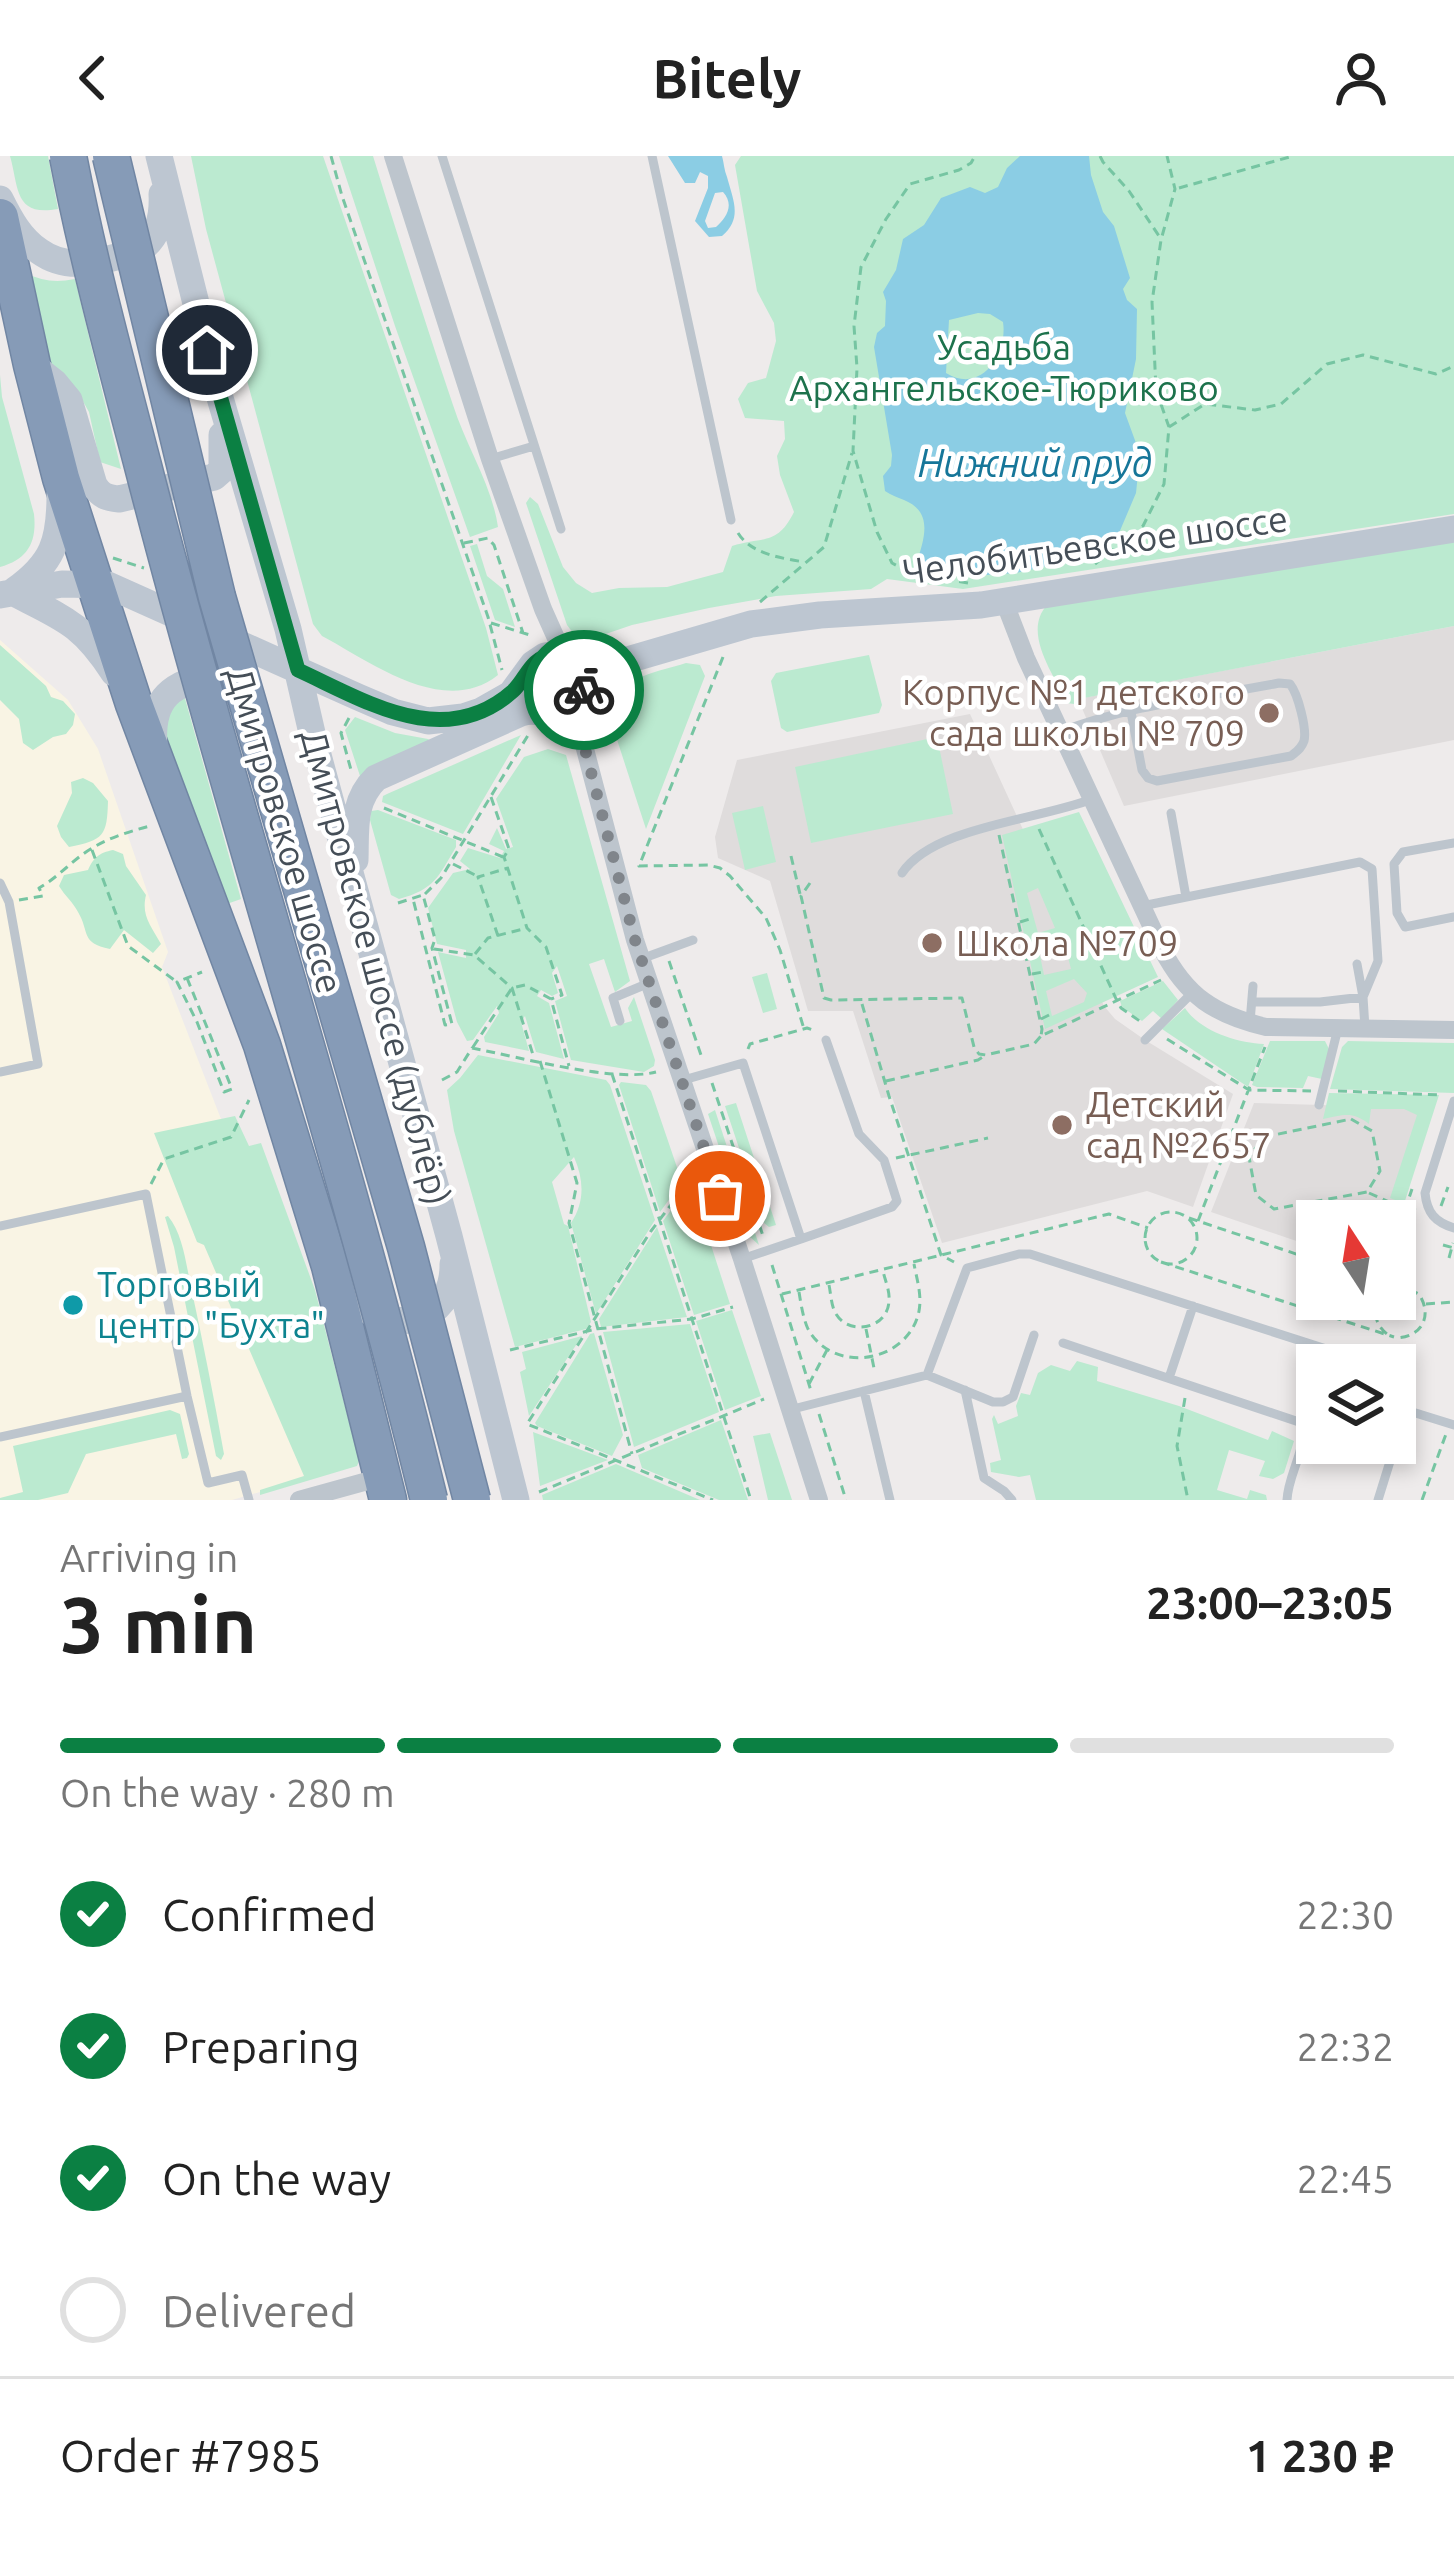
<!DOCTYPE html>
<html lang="en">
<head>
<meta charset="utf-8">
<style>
	body { margin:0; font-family:Ubuntu,sans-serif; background:#f2f2f2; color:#222; height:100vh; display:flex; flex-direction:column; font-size:45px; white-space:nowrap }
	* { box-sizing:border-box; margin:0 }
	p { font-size:39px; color:#767676 }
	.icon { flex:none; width:66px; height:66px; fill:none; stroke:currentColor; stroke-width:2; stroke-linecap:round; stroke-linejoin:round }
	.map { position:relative; height:1344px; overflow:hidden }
	.side { display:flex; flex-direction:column; background:#fff; flex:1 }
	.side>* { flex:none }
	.needle { width:78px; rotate:348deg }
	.buttons { position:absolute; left:1296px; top:1044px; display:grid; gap:24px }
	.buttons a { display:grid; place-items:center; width:120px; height:120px; border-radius:0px; background:#fff; box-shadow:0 6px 18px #0003; font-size:60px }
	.pin { position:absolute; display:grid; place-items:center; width:102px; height:102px; color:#fff; margin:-51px; border:6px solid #fff; border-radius:50%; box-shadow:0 3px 12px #0007 }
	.courier { position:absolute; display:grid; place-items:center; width:120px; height:120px; margin:-60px; border:9px solid #0b8043; border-radius:50%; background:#fff; color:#222; box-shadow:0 3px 15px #0007 }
	.overview em { font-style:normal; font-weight:600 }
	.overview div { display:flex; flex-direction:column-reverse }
	.overview { display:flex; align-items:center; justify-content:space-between; height:204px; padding:0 60px }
	h1 { font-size:78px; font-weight:600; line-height:90px }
	.bar { display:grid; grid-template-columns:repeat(4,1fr); gap:18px 12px; align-content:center; height:144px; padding:0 60px }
	.bar i { height:15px; border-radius:9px; background:#e0e0e0 }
	.bar .active { background:#0b8043 }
	.bar p { grid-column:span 4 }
	.line { display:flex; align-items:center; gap:30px; padding:0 60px; border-top:3px solid #e0e0e0 }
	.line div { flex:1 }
	ol { padding:0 60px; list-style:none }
	li { display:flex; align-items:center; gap:36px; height:132px }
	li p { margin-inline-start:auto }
	li .icon { padding:12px; border-radius:50%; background:#0b8043; color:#fff; stroke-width:4 }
	li:last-child { color:#767676 }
	li i { width:66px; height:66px; border:6px solid #e0e0e0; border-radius:50% }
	header { display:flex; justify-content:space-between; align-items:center; height:156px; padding:0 60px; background:#fff; font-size:54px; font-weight:600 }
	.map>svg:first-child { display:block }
</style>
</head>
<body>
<header><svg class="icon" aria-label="back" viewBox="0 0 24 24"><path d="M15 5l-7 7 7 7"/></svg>Bitely<svg class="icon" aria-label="person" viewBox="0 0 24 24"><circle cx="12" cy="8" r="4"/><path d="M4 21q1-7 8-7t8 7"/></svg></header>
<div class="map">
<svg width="1454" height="1344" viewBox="0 0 1454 1344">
	<rect width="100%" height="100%" fill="#eeebeb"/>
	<!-- commercial -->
	<path fill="#f9f4e4" d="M0 484 68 544 98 593 168 796 162 811 221 963 253 1022 308 1322 232 1344H0Z"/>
	<!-- education -->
	<path fill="#dfdcdc" d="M1454 470V584L1124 650 1078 543Z
		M970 558 1104 850 1115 863 1145 884 1233 938 1193 1051 1147 1035 942 1087 892 941 881 942 853 855H808L770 725 718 702 715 681 737 604Z
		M1254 947 1423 952 1387 1065H1317V1092L1211 1056Z"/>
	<!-- green -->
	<path fill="#bbead0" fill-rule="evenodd" d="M10 0H48L58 53C14 61 19 32 10 0Z
		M191 0H323L486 472 498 519C444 562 371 506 322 480L313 468 206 73Z
		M339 0H373C399 84 425 166 453 249 466 290 492 329 498 371L470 381 395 170Z
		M741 0H1454V358L963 433 887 423 871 433 776 440 709 452 632 469 591 483 573 477 567 469 526 347 530 341 538 348 563 411 576 427 592 437 619 432 667 431 723 416 732 390C764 380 777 390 794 356L780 319 777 300 785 283 784 265 745 262 738 243 748 227 766 222 776 185 774 167 757 135 735 9Z
		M25 117C43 125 55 127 75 123L121 313 100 306 89 256 76 233 45 204Z
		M0 219 2 241 34 358C37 386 28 403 0 411Z
		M1454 383V470L1079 543 1081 549 1067 547C1054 518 1021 476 1048 448Z
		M477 388 487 420 503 433 515 471 495 464 470 390Z
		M0 489 46 530 51 541 63 545 75 558 73 569 66 578 53 581 33 594 23 587 19 563 0 544Z
		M869 499 882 549 879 557 787 576 781 572 771 525 776 517Z
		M686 507 700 509 705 520 646 673 610 562 609 547C626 520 657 516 686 507Z
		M550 509 571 517 573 535 565 544 547 545 538 538 536 526Z
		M184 539 241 743 221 750 163 586 167 558Z
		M355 561 395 577 428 583 435 589 368 619 360 620 345 574Z
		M521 579 463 678 382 646 383 640 387 638Z
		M937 581 953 658 811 687 795 611Z
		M548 593 566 599 630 825 615 836 604 803 589 808 611 871 632 865 628 852 634 841 655 904 654 910 644 916 571 904 555 845 567 840 557 810 552 817 558 837 552 840 541 834 537 840 549 847 564 903 536 896 525 860 521 866 529 895 485 886 484 881 499 857 497 850 473 884 467 885 457 866 438 796 466 802V794L437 788 428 752 453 717 470 713 460 705 468 692 500 702 504 695 489 688 497 672 506 693 513 691 496 643 524 601Z
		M83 622 93 627 108 645C107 680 104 684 69 691L61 681 57 670 72 637 71 626Z
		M763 650 776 706 745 714 732 657Z
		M378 654 456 684V691C438 721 435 733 399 743L391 739 370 664 371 655Z
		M1079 656 1158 821 1045 873 1002 679ZM1038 732 1055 772 1038 777 1027 737ZM1063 782 1071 813 1044 819 1038 790ZM1074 823 1087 837 1084 846 1052 860 1046 835Z
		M113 694 123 698 126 710 146 739C141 760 151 770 161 788L153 797 124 774 110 793C80 787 90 776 78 756 73 746 65 740 59 730L64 719 88 714C94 701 99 697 113 694Z
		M767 817 777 853 763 857 752 821Z
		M1163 825 1178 844 1162 863 1153 855 1142 865 1122 851 1120 845Z
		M1185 852C1200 875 1237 887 1264 888L1248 931 1162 873Z
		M1270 885H1325L1330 895 1322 923 1308 920 1303 932 1257 931 1252 929Z
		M1348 885 1454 887V937L1330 933 1342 891Z
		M478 899 606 924 610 929 655 1064 596 1158 571 1067C585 1046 584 1024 574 1001L552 1026 564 1068 568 1070 591 1166 586 1173 515 1191 454 975 447 934 460 922Z
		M621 926 646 929 651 935 682 1026 660 1056 619 929Z
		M1329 937 1439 939 1404 1048 1390 1042 1417 959 1404 953H1371L1369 968C1352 955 1344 959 1323 963Z
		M736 947 776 1069 769 1071 764 1067 725 950Z
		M715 954 759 1089 749 1080 708 958Z
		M235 960 249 990 261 987 315 1134 359 1305 357 1310 260 1339V1334L304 1320 204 1089 197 1086 154 977Z
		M691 1027 730 1148 694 1159 663 1065Z
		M168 1060C183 1078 186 1108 191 1131 203 1186 214 1242 224 1298L221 1304 216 1300 174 1091 165 1061Z
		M657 1071 687 1161 601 1171 599 1163Z
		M732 1154 761 1240 725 1254 696 1165Z
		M690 1168 719 1256 634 1291 603 1176Z
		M594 1177 623 1279 612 1300 537 1270 535 1267 590 1178Z
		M582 1180 529 1260 520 1216 526 1213 522 1196Z
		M1077 1205 1098 1211 1097 1225 1179 1250 1268 1284 1272 1275 1294 1285 1284 1317 1273 1323 1259 1320 1265 1305 1229 1294 1217 1334 1247 1343 1250 1334 1266 1339 1267 1344H1036L1030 1319 1019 1321 991 1316 990 1307 1001 1304 992 1263 994 1259 998 1268 1018 1260 1016 1250 1021 1237 1030 1239 1038 1217 1051 1209 1070 1215Z
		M170 1254 180 1258 189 1298 187 1302 182 1303 176 1278 86 1298 68 1337 38 1344H0V1342L23 1336 13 1290Z
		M721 1264 748 1344H719L642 1312 638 1299Z
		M533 1276 608 1304 540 1330Z
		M770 1277 792 1344H768L753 1280Z
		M616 1308 700 1344H543L542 1339Z"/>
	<!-- water -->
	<path fill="#8bcde4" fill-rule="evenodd" d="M668 0H722C724 7 724 14 727 21 733 44 743 62 722 80L709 81 695 65 708 32V20L700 16 695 27H685ZM723 36C735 49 726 62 716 71L708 72 705 65 715 37Z
		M1020 0H1089L1091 19 1103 56 1114 70 1130 122 1123 133 1127 144 1137 153 1136 203 1125 257 1140 298 1136 337 1119 377 1105 392 1081 402 1016 417 969 420 951 417 917 406C924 383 934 356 904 344 897 341 891 339 885 335L883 320 891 310 892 299 874 191 877 177 885 170 886 145 883 136 896 114 903 83 924 69 941 42 970 31 985 37 998 31 1007 12ZM978 157 990 158 1003 166C1008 198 981 239 946 217L949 164Z"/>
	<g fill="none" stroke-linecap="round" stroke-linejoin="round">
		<!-- highway casing -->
		<g stroke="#7186a3" stroke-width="39">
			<path id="highway" d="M0 61 32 209 61 322 134 548 262 889 330 1110 388 1344"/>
		</g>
		<!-- path -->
		<path stroke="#76c5a2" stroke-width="3" stroke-dasharray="9 6" stroke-linecap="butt" d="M331 0 342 40 488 461 502 514
			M1100 0 1103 6 1129 35 1159 80
			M1179 32 1293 0
			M1169 271 1205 248 1255 254 1281 248 1327 208 1363 199 1436 218 1454 210
			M738 377C751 398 781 402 804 406
			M464 387 488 382 494 389 523 477
			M113 402 144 412
			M1095 408 1143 370 1164 328 1169 271 1156 234 1152 146 1161 84 1175 33 1167 0
			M968 427 910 417 892 407 877 376 853 295 857 212 854 170 861 111 886 63 910 28 959 14 971 7 975 0
			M760 446 824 391 852 297
			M491 467 533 480
			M723 501 639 710 708 709 720 712 730 720 766 762 780 794 804 873
			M349 562 341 577 351 614
			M491 641 509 693 504 701 527 772 546 791 562 839 551 843
			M384 652 503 701
			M1039 673 1117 845 1121 852 1144 868
			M999 679 1042 873 1041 880 1161 824
			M92 694 128 790 177 826
			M791 700 800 738
			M453 708 477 720
			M810 727 801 740 824 842 831 844 962 842 974 891 979 898 986 899 1034 888 1041 880
			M425 738 441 722 530 576
			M19 744 43 740 39 732C59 721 74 702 94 691 111 681 131 675 150 670
			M398 747 423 739 435 783 432 792 452 868 445 869 413 743
			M1020 766 1033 762
			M498 780 478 721 508 712
			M434 793 474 799 512 832 534 902
			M475 798 488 782 523 773
			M669 805 702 902
			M1032 818 1043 816
			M187 822 232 933 224 936 197 866 177 826 202 816
			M862 848 889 940 941 1099 954 1106
			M1041 863 1051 858
			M1167 883 1249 934 1311 935
			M473 891 512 832 525 829 551 843 569 910
			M748 893 750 888 807 872 816 875
			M540 905 577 1027 569 1067 632 1298
			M612 918 751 1344
			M442 924 457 916 472 892C519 901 614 927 656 916
			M886 925 978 904 986 899
			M712 927 764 1083
			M1338 935 1442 939
			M1351 963 1372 975 1380 1015 1367 1036 1274 1053 1256 1039 1249 1001 1264 981Z
			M896 1002 988 982
			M692 1021 651 1075 527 1268 713 1344
			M151 1028 164 1003 231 981 249 944
			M1369 1037 1405 1053 1416 1054
			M1441 1050 1448 1031
			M1145 1082a26 26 0 1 1 52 0a26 26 0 1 1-52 0Z
			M1189 1062 1317 1105
			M1198 1065 1265 891
			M1395 1083 1412 1033
			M1443 1089 1454 1092
			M1449 1102 1453 1087
			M1161 1106 1394 1181
			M772 1109 812 1238
			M829 1129C831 1138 831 1150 836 1158 850 1181 888 1172 889 1145 890 1135 885 1124 883 1115
			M1395 1132 1404 1131 1419 1138C1433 1160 1422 1181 1396 1182
			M799 1136C801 1148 803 1162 808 1173 834 1220 909 1206 919 1155 922 1139 917 1124 914 1108
			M782 1138 1109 1058 1148 1072
			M1379 1143C1372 1157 1376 1169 1387 1178
			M1426 1148 1454 1146
			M866 1173 875 1217
			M510 1194 596 1173 692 1163 733 1151
			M809 1228 827 1194
			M1185 1242 1177 1290 1188 1344
			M819 1258 846 1344
			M539 1336 764 1243
			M1422 1344 1446 1278"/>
		<!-- lane -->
		<path stroke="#bdc5cd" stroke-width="9" d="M442 0 561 373
			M652 0 731 364
			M490 303 534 290
			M1060 576C1129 549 1207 541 1279 527L1290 528C1298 538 1307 573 1304 585 1301 593 1297 595 1291 600L1157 625 1148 622 1142 614 1131 556
			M1171 657 1186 741
			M1454 687 1403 696 1394 708 1397 757 1405 771 1454 761
			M902 717C934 670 1039 664 1092 643
			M0 727 9 746 38 908 0 916
			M1142 750 1360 706 1372 713 1378 805 1363 841 1320 846H1253
			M641 803 693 784
			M1357 808 1363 841 1365 872
			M620 865 613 842 649 827
			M1250 866 1253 830
			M1145 884 1192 837
			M680 925 743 907 801 1083 742 1103
			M1454 945 1425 1037C1427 1057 1435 1066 1454 1072
			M1319 949 1338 872
			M0 1070 146 1038 187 1240 208 1327 242 1319 249 1344
			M801 1083 892 1051 897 1045 884 1004 859 978 826 884
			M1063 1187 1302 1267C1307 1294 1288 1318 1287 1344
			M927 1219 993 1246H1003L1013 1241 1034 1179
			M1169 1222 1193 1150
			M965 1234 984 1322 1004 1335 1012 1344
			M864 1235 890 1344
			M789 1254 927 1219 967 1112 1019 1098H1030L1376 1209
			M1406 1254 1454 1269
			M0 1281 187 1240
			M1378 1344 1406 1254C1408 1238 1408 1226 1395 1216"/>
		<!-- street -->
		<path stroke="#bdc5cd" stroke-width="18" d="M393 0 490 303 543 453 564 500
			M1004 445 1026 502 1162 793C1186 840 1215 859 1266 871L1454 874
			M578 547 579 570 635 784 742 1103 819 1344
			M299 1344 382 1321"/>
		<!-- secondary -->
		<path stroke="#bdc6d1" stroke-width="27" d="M159 0 218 235 288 473 312 577 449 1080 516 1344
			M0 43C10 63 20 82 39 95 65 114 91 107 120 100 129 98 138 97 145 90 160 77 163 57 162 38
			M32 209 55 227 69 244 94 329C101 340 107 342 119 343L214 321 222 314V279
			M15 434C53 407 60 385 60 339
			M12 436C63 462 82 467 114 517
			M0 439 62 428 108 429 358 541 393 556 428 565 463 561 481 555 511 538 533 508 545 500 557 498 587 509 607 510 751 468 820 459 981 449 1454 373
			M154 591C150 540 172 528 217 517
			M355 704C356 673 352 645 376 622L521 557C535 552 545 559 559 557 579 554 592 523 607 510
			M336 1119C345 1133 353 1145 367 1154 408 1179 454 1158 453 1108"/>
		<!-- highway -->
		<use href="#highway" stroke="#869bb7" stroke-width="36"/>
		<!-- highway-bridge casing -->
		<g stroke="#7186a3" stroke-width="39" stroke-linecap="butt">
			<path id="highway-bridge" d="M68 0C88 104 116 207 143 310 232 656 344 996 429 1344
				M111 0 217 441 406 1091 472 1344"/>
		</g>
		<!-- highway-bridge -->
		<use href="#highway-bridge" stroke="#869bb7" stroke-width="36"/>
	</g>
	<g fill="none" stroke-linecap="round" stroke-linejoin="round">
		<!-- done -->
		<path stroke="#80858b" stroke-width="12" stroke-dasharray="0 21.6" d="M584 534 578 547 579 570 635 784 720 1040"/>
		<!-- route -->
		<path stroke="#0b8043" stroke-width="15" d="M207 194 298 514C366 545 444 596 513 535 526 523 531 501 552 499 574 497 585 515 584 534"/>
	</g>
	<!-- markers -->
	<g fill="#8d6e63" stroke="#fff" stroke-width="4.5">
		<circle cx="1269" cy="557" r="12"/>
		<circle cx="932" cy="787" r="12"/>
		<circle cx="1062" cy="969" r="12"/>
	</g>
	<circle fill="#0f9aa8" stroke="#fff" stroke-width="4.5" cx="73" cy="1149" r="12"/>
	<g text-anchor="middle" stroke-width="9" stroke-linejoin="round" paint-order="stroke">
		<!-- park labels -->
		<g font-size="36" fill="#1d724c" stroke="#fff">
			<text x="1004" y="204">Усадьба<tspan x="1004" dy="41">Архангельское-Тюриково</tspan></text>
		</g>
		<!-- street labels -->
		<g font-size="36" fill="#454e57" stroke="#fff">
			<text transform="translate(1095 389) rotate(-8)" y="13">Челобитьевское шоссе</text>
			<text transform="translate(285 674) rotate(74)" y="13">Дмитровское шоссе</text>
			<text transform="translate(376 811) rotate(75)" y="13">Дмитровское шоссе (дублёр)</text>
		</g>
		<!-- education labels -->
		<g font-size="36" fill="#785e54" stroke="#fff" text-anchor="start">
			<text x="1245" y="549" text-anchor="end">Корпус №1 детского<tspan x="1245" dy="41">сада школы № 709</tspan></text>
			<text x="956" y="800">Школа №709</text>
			<text x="1086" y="961">Детский<tspan x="1086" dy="41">сад №2657</tspan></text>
		</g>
		<!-- culture labels -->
		<g font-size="36" fill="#0d838f" stroke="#fff" text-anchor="start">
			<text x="97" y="1141">Торговый<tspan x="97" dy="41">центр "Бухта"</tspan></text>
		</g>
		<!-- water labels -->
		<g font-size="39" font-style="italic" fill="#167699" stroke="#fff">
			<text x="1035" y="321">Нижний пруд</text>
		</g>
	</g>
</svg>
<div class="buttons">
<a><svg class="needle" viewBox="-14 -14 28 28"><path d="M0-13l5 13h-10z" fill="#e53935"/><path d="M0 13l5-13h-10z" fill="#767676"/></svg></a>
<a><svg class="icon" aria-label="layers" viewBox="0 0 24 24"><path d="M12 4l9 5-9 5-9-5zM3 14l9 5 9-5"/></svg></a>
</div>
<div class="pin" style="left:720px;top:1040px;background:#ea580c"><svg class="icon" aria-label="bag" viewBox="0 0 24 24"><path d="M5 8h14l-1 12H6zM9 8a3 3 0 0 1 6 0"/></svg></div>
<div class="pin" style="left:207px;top:194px;background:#1f2937"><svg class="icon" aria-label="home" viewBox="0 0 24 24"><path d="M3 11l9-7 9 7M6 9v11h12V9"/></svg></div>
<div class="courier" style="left:584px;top:534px"><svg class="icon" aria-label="bike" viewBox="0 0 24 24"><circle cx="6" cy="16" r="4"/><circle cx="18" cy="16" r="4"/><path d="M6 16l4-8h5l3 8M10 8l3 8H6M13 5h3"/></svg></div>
</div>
<section class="side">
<div class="overview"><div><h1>3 min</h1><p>Arriving in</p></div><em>23:00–23:05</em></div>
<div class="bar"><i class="active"></i><i class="active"></i><i class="active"></i><i></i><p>On the way · 280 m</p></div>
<ol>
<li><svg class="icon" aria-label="check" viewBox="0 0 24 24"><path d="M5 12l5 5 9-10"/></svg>Confirmed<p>22:30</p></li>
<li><svg class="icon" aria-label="check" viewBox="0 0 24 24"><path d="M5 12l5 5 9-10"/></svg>Preparing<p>22:32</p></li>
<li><svg class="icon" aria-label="check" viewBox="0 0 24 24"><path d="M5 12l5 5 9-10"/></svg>On the way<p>22:45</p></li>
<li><i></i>Delivered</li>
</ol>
<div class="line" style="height:156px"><div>Order #7985</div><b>1 230 ₽</b></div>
</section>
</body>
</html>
